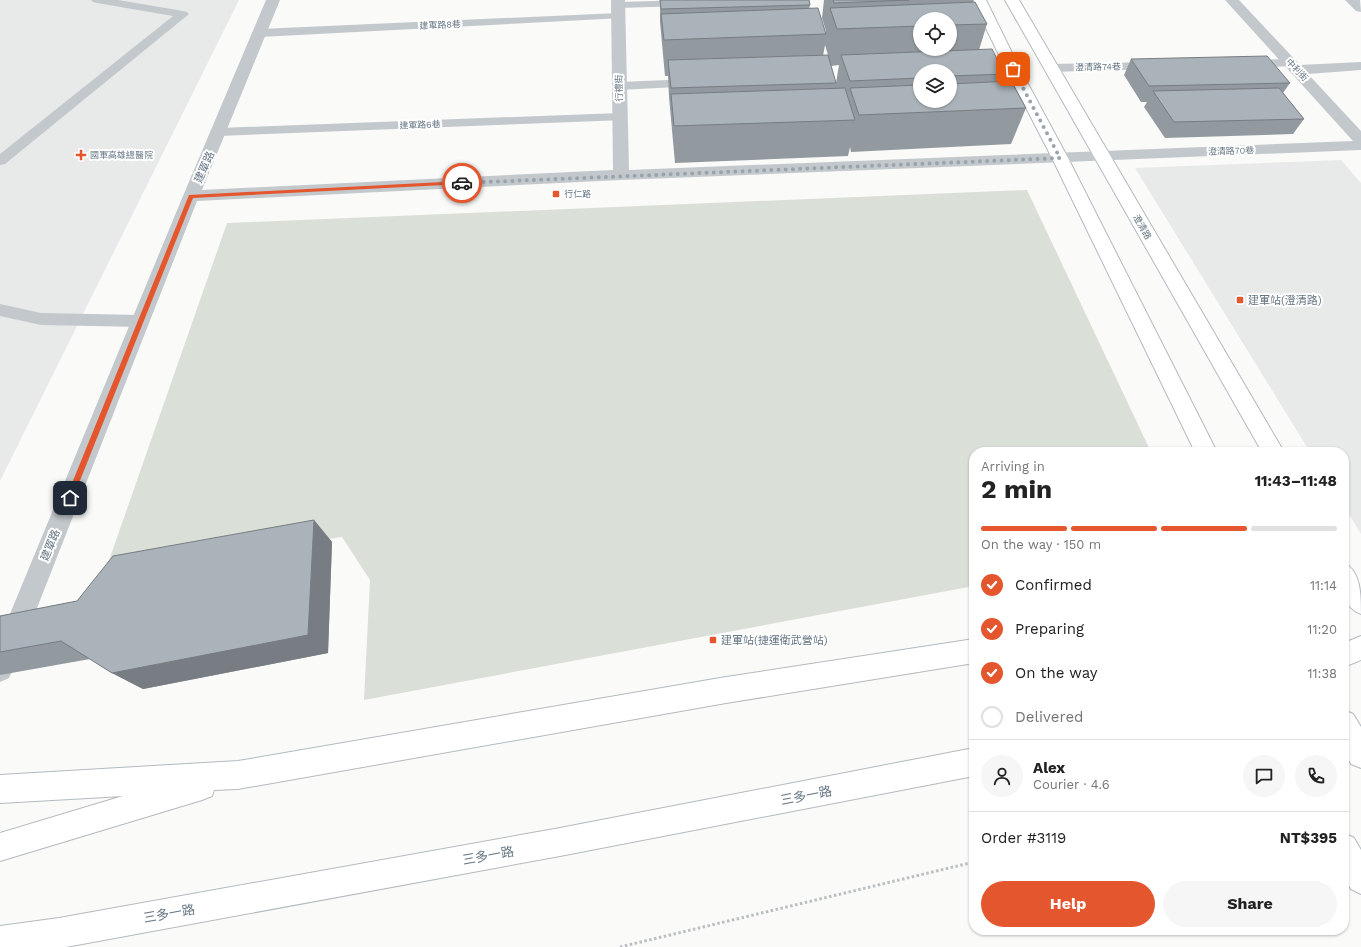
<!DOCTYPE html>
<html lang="en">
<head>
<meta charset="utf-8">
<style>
	body { margin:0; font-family:"Work Sans","Noto Sans TC",sans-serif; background:#f6f6f6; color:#222; height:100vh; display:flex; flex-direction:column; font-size:15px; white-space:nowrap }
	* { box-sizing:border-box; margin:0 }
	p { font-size:13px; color:#767676 }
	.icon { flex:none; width:22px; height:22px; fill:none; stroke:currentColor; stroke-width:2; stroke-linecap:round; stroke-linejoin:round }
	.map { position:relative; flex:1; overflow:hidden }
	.side { position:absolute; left:969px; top:447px; width:380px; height:488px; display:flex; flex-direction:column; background:#fff; border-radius:16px; box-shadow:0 1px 3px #0004 }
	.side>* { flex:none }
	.buttons { position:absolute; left:913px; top:12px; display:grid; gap:8px }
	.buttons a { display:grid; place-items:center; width:44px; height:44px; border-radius:50%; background:#fff; box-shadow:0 1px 3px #0004; font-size:20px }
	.pin { position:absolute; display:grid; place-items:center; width:34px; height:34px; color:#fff; margin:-17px; border-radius:8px; box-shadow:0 2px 6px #0006 }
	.courier { position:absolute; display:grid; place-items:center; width:40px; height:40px; margin:-20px; border:3px solid #e4572e; border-radius:50%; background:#fff; color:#222; box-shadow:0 1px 5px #0007 }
	.head em { font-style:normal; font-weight:700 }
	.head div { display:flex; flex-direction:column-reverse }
	.head { display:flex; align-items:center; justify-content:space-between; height:68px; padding:0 12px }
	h1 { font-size:26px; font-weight:700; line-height:30px }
	.bar { display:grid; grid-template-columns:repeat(4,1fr); gap:6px 4px; align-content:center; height:48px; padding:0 12px }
	.bar i { height:5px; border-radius:3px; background:#e0e0e0 }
	.bar .active { background:#e4572e }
	.bar p { grid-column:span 4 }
	.line { display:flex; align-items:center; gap:10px; padding:0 12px; border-top:1px solid #e0e0e0 }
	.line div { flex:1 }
	.round { display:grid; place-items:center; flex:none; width:42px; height:42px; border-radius:21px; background:#f6f6f6 }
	ol { padding:0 12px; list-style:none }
	li { display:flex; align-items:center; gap:12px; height:44px }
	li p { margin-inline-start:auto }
	li .icon { padding:4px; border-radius:50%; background:#e4572e; color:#fff; stroke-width:4 }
	li:last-child { color:#767676 }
	li i { width:22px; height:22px; border:2px solid #e0e0e0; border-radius:50% }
	.cta { display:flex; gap:8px; margin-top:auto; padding:8px 12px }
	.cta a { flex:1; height:46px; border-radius:24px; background:#e4572e; color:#fff; font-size:16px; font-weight:700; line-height:46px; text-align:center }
	.cta a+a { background:#f6f6f6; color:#222 }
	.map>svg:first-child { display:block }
</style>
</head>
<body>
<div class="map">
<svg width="1361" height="947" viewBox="0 0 1361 947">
	<rect width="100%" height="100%" fill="#fafaf8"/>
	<!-- built -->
	<path fill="#e8e9e9" d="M0 0H239L0 481Z
		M1341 160 1361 183V534L1344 506V452H1310L1135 168Z"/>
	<!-- green -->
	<path fill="#dadfd7" d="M1027 190 1151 452H974V586L364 700 370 580 342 537 106 569 227 223Z"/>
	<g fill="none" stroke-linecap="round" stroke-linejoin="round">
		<!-- secondary casing -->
		<g stroke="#b3babf" stroke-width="2">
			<path id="secondary" d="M972 0H986L1020 69 1068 158 1217 452H1195L1052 158 1006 69Z
				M1005 0H1019L1284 452H1262Z
				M1344 563C1361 571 1361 595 1361 614 1339 606 1344 583 1344 563Z
				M1361 636V660L1344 667V643Z
				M974 639V663L726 703 238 789 214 790 212 796 202 800 0 861V833L123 796 0 803V775L238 761 726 677Z
				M1344 710 1353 714 1361 727V768L1351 764 1344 750Z
				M974 748V776L560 856 66 947H0V926L59 918 560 828Z
				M1344 833 1354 838 1361 850V894L1351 889 1344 877Z"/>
		</g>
		<!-- path -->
		<path stroke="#bbbfc2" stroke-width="3" stroke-dasharray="2.5 2.5" stroke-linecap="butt" d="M620 947 974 862"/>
		<!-- lane -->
		<path fill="#c3c8cc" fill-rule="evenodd" d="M91 0H118L183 11 187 12 189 14 5 164 0 165V154L173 16 97 3 93 2Z
			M687 0 691 3 689 5 685 6 619 8 615 7 613 5 615 3 619 2Z
			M619 13 623 14 625 16 623 18 260 37 256 36 254 33 256 30 260 29Z
			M1290 59 1294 60 1296 63 1294 66 1247 68 1243 67 1241 64 1243 61 1247 60Z
			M1152 62 1156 63 1158 66 1156 69 1050 72 1046 71 1044 68 1046 65 1050 64Z
			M1013 65 1017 66 1019 69 1017 72 950 76V71H944L950 68Z
			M693 79 697 80 699 83 697 86 619 90 614 89 613 86 614 83 619 82Z
			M620 113 625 114 627 117 625 120 219 136 214 135 212 132 214 129 219 128Z
			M0 304 41 313 141 315 147 317 149 321 147 325 141 327 41 325 0 316Z"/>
		<!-- street -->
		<path fill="#c3c8cc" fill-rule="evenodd" d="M266 0H280L202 190 613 170 611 0H625L629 170 1353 141 1225 0H1239L1300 65 1361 62V70L1308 74 1361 131V150L621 180 197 201 13 669 9 678 0 682V638L183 196Z
			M1345 0H1360L1361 12 1356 11Z"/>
		<!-- secondary -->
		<use href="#secondary" fill="#fff" fill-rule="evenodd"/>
	</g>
	<!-- wall -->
	<path fill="#929a9f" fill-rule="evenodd" d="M660 0H809L810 5 809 9 826 33V31L822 18 824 0H974L973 2 987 24 979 50 1005 74 1003 82 1026 108 1011 144 851 152 850 147 848 156 675 163 669 97 668 76H665L660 22ZM920 19H950V49H920ZM825 45 828 55 823 56ZM839 65 836 83 831 66ZM920 71H950V101H920Z
		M1131 59 1290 83 1283 93 1304 119 1293 134 1165 138 1144 107 1147 102H1141L1124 75Z
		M314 520 332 542 328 653 143 689 112 673 90 659 0 675V616L77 601Z"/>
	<!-- shaded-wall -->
	<path fill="#777d82" d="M314 520 332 542 328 653 143 689 112 673Z"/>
	<!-- building -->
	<path fill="#aab3b9" stroke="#777d82" d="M660 0H809L810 5 661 9Z
		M833 0H909L834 3Z
		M975 2 987 24 950 25V19H920V26L837 29 830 8Z
		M818 8 826 34 664 40 661 14Z
		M992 49 1005 74 950 76V71H920V78L850 81 841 55Z
		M828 55 836 83 671 88 668 60Z
		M1267 56 1290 83 1149 86 1131 59Z
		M1011 81 1026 108 859 115 850 88 920 85V101H950V84Z
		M845 88 855 120 674 126 671 94Z
		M1279 88 1304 119 1174 122 1153 91Z
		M314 520 308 635 112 673 61 641 0 652V616L77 601 113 556Z"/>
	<!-- route -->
	<path fill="#e4572e" d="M462 181 464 184 193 198 73 498 72 500H67L66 498 189 195Z"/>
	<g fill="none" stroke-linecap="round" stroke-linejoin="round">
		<!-- done -->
		<path stroke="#99a4ac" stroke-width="4" stroke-dasharray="0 7.2" d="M462 183 1060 158 1013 69"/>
	</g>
	<!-- markers -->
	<g fill="#e4572e" stroke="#fff" stroke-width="1.5">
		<path d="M79 149h4v4h4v4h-4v4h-4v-4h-4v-4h4z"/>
		<rect x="552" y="190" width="8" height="8" rx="2"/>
		<rect x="1236" y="296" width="8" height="8" rx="2"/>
		<rect x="709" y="636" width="8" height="8" rx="2"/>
	</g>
	<g text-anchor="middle" stroke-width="4" stroke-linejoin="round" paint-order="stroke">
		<!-- far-street labels -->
		<g font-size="9" fill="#657683" stroke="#fff">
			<text transform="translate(440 25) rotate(-3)" y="3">建軍路8巷</text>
			<text transform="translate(1098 67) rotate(-1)" y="3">澄清路74巷</text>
			<text transform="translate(1297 70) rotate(47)" y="3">中利街</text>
			<text transform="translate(619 88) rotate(-91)" y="3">行禮街</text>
			<text transform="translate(420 125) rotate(-2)" y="3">建軍路6巷</text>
			<text transform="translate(1231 151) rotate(-2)" y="3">澄清路70巷</text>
			<text transform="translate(1142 227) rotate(60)" y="3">澄清路</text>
		</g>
		<!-- far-poi labels -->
		<g font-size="9" fill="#657683" stroke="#fff" text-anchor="start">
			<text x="90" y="158">國軍高雄總醫院</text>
			<text x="564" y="197">行仁路</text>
		</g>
		<!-- street labels -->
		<g font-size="11" fill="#657683" stroke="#fff">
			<text transform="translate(204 167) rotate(-66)" y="4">建軍路</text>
			<text transform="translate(50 545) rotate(-68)" y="4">建軍路</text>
		</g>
		<!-- poi labels -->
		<g font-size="11" fill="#657683" stroke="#fff" text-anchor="start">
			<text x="1248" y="304">建軍站(澄清路)</text>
			<text x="721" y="644">建軍站(捷運衛武營站)</text>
		</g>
		<!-- near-street labels -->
		<g font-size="13" fill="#657683" stroke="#fff">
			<text transform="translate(806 795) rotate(-11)" y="5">三多一路</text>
			<text transform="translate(488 855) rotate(-10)" y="5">三多一路</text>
			<text transform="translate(169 913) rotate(-10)" y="5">三多一路</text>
		</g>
	</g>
</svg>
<div class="buttons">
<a><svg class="icon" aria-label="locate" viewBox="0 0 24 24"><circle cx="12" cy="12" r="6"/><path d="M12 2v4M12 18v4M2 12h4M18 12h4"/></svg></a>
<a><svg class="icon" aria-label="layers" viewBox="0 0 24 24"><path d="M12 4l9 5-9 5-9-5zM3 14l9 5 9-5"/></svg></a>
</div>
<div class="pin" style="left:1013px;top:69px;background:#ea580c"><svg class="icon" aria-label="bag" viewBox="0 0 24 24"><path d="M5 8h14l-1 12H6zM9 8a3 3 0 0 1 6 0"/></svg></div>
<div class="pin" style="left:70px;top:498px;background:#1f2937"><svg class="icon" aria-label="home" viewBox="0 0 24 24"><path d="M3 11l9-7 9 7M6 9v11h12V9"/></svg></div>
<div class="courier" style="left:462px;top:183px"><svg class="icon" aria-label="car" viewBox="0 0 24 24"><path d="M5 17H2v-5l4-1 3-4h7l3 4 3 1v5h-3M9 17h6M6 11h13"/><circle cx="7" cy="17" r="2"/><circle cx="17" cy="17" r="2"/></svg></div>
<section class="side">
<div class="head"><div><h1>2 min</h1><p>Arriving in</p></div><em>11:43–11:48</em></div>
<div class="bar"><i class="active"></i><i class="active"></i><i class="active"></i><i></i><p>On the way · 150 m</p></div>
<ol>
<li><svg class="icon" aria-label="check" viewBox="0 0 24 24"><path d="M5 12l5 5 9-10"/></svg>Confirmed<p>11:14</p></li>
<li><svg class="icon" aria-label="check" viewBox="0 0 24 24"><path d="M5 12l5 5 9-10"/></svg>Preparing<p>11:20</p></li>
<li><svg class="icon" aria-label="check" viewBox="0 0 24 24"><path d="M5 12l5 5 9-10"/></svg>On the way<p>11:38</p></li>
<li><i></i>Delivered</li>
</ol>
<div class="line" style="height:72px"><a class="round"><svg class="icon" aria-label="person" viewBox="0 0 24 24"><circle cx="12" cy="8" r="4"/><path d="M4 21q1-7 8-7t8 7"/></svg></a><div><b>Alex</b><p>Courier · 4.6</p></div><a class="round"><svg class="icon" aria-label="chat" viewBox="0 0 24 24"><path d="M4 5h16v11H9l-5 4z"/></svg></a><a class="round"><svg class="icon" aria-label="phone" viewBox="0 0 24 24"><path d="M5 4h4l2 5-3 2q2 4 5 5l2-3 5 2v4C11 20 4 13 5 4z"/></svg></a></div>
<div class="line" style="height:52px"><div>Order #3119</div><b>NT$395</b></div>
<div class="cta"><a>Help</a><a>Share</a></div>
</section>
</div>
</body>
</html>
